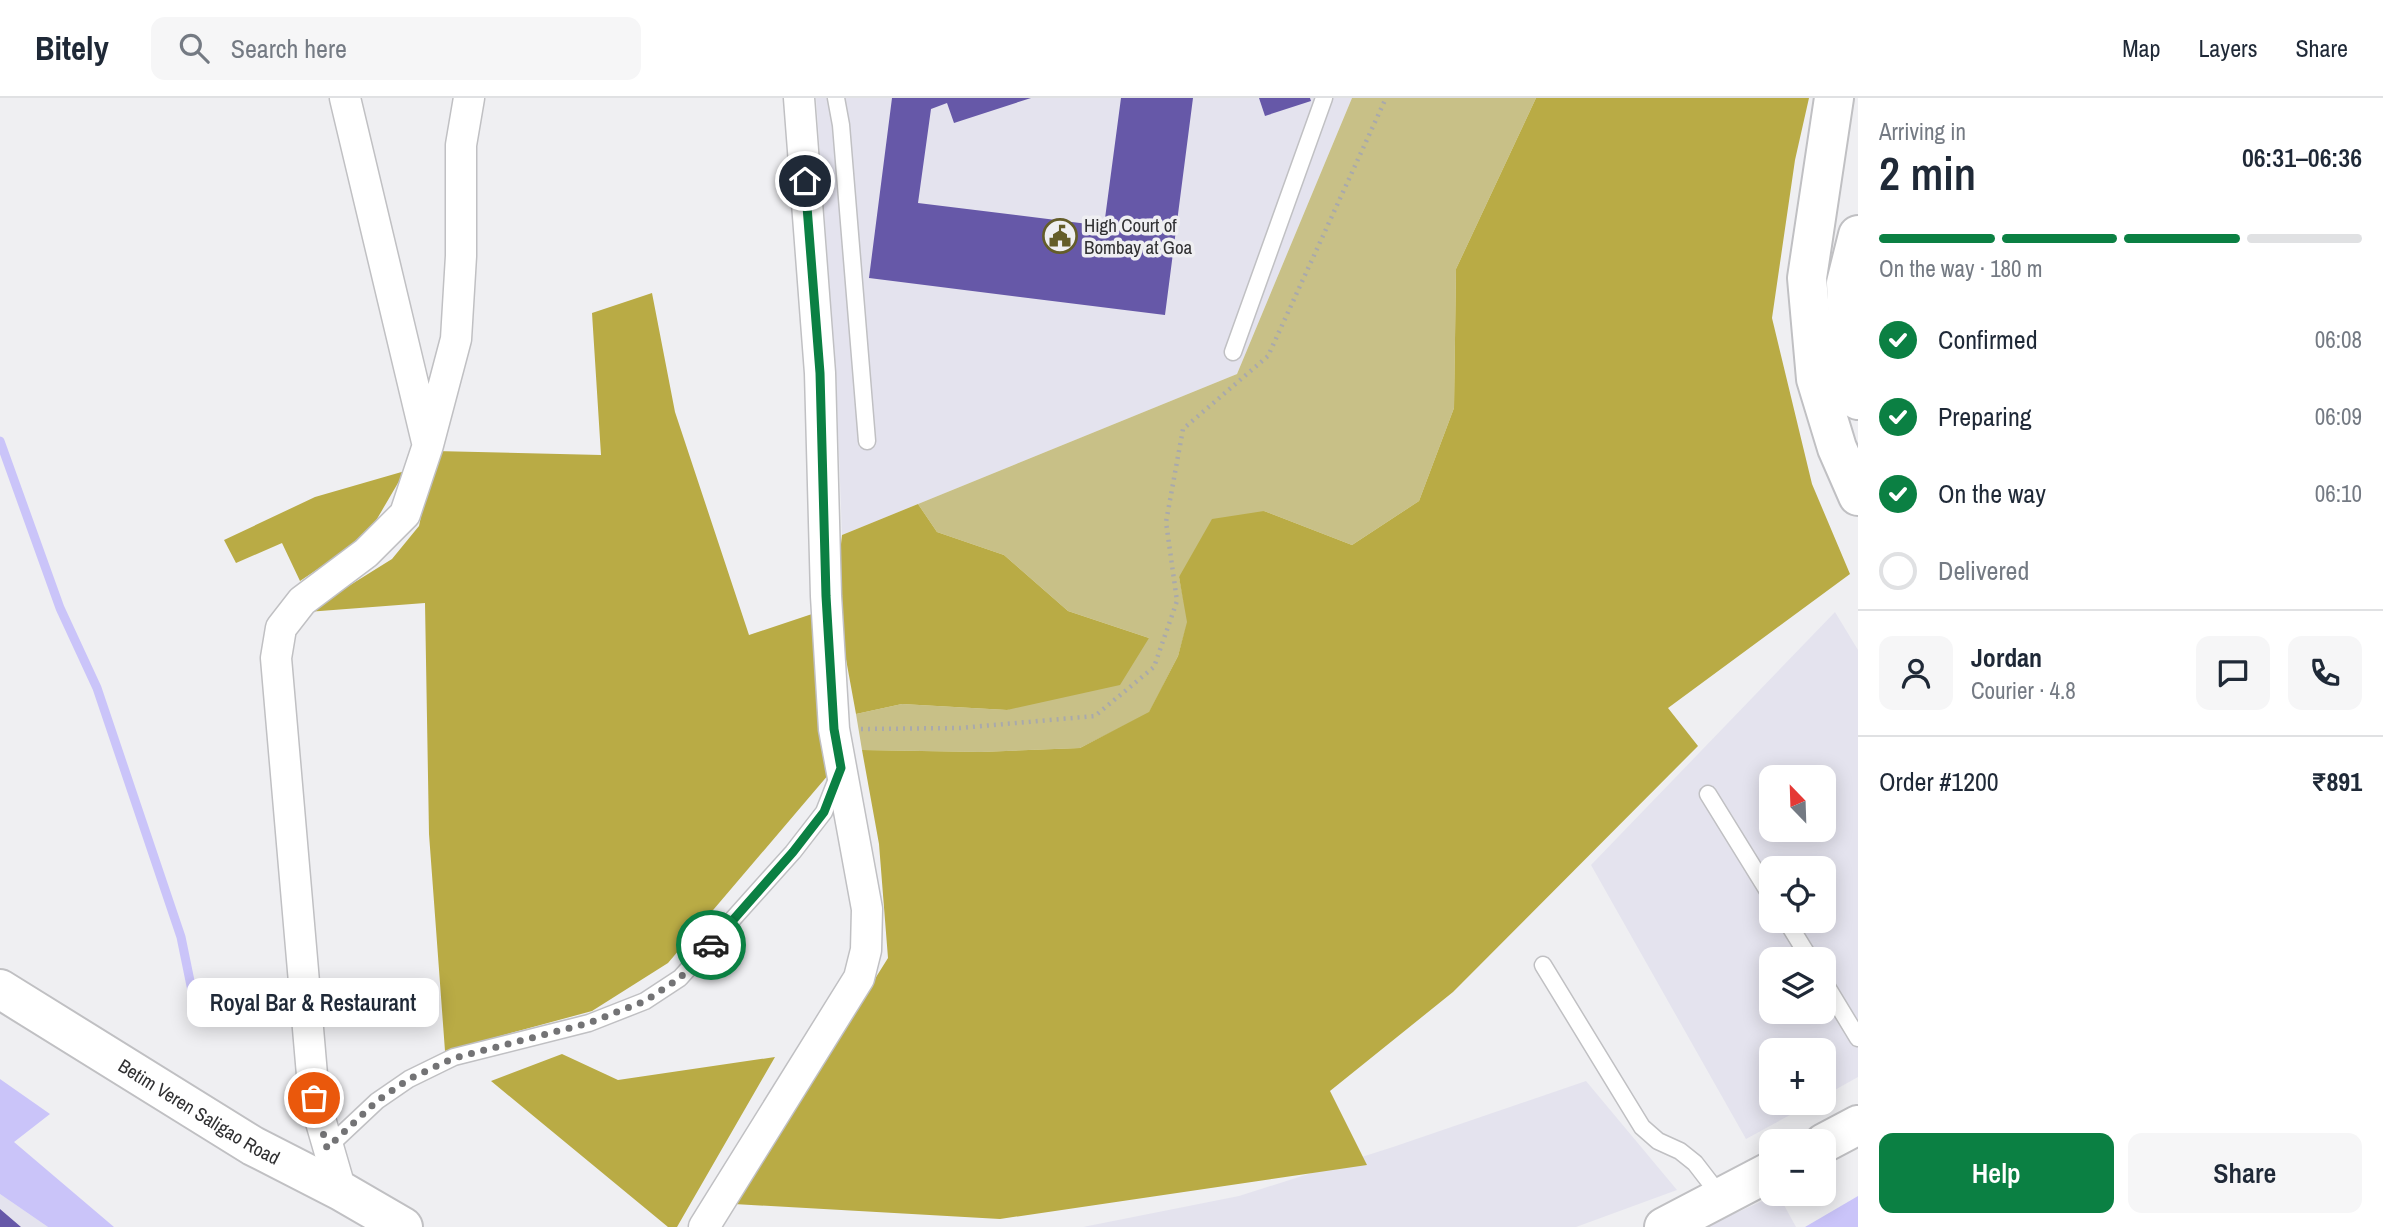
<!DOCTYPE html>
<html lang="en">
<head>
<meta charset="utf-8">
<style>
	body { margin:0; font-family:"Archivo Narrow",sans-serif; background:#f6f6f7; color:#1f2937; height:100vh; display:flex; flex-direction:column; font-size:26px; white-space:nowrap }
	* { box-sizing:border-box; margin:0 }
	p { font-size:23px; color:#747a83 }
	.icon { flex:none; width:38px; height:38px; fill:none; stroke:currentColor; stroke-width:2; stroke-linecap:round; stroke-linejoin:round }
	.map { position:relative; flex:1; overflow:hidden }
	.side { display:flex; flex-direction:column; background:#fff; width:525px }
	.side>* { flex:none }
	.needle { width:46px; rotate:337deg }
	.tools { position:absolute; left:1759px; top:667px; display:grid; gap:14px }
	.tools a { display:grid; place-items:center; width:77px; height:77px; border-radius:14px; background:#fff; box-shadow:0 4px 18px #0003; font-size:35px }
	.pin { position:absolute; display:grid; place-items:center; width:60px; height:60px; color:#fff; margin:-30px; border:4px solid #fff; border-radius:50%; box-shadow:0 2px 7px #0007 }
	.courier { position:absolute; display:grid; place-items:center; width:70px; height:70px; margin:-35px; border:5px solid #0b8043; border-radius:50%; background:#fff; color:#222; box-shadow:0 2px 9px #0007 }
	.bubble { position:absolute; height:49px; border-radius:14px; background:#fff; box-shadow:0 4px 18px #0003; font-size:23px; font-weight:600; line-height:49px; text-align:center }
	.overview em { font-style:normal; font-weight:600 }
	.overview div { display:flex; flex-direction:column-reverse }
	.overview { display:flex; align-items:center; justify-content:space-between; height:119px; padding:0 21px }
	h1 { font-size:46px; font-weight:600; line-height:52px }
	.bar { display:grid; grid-template-columns:repeat(4,1fr); gap:10px 7px; align-content:center; height:84px; padding:0 21px }
	.bar i { height:9px; border-radius:5px; background:#e0e1e3 }
	.bar .selected { background:#0b8043 }
	.bar p { grid-column:span 4 }
	.line { display:flex; align-items:center; gap:18px; padding:0 21px; border-top:2px solid #e0e1e3 }
	.line div { flex:1 }
	.round { display:grid; place-items:center; flex:none; width:74px; height:74px; border-radius:14px; background:#f6f6f7 }
	ol { padding:0 21px; list-style:none }
	li { display:flex; align-items:center; gap:21px; height:77px }
	li p { margin-inline-start:auto }
	li .icon { padding:7px; border-radius:50%; background:#0b8043; color:#fff; stroke-width:4 }
	li:last-child { color:#747a83 }
	li i { width:38px; height:38px; border:4px solid #e0e1e3; border-radius:50% }
	.button { display:flex; gap:14px; margin-top:auto; padding:14px 21px }
	.button a { flex:1; height:80px; border-radius:14px; background:#0b8043; color:#fff; font-size:28px; font-weight:600; line-height:80px; text-align:center }
	.button a+a { background:#f6f6f7; color:#1f2937 }
	header { display:flex; align-items:center; gap:42px; box-sizing:border-box; height:98px; padding:0 35px; background:#fff; border-bottom:2px solid #e0e1e3 }
	header strong { font-size:33px }
	nav { display:flex; gap:38px; margin-inline-start:auto; font-size:24px }
	.search { width:490px; height:63px; background:#f6f6f7; display:flex; align-items:center; gap:18px; box-sizing:border-box; padding:0 24px; border-radius:14px; color:#747a83; font-size:26px }
	main { display:flex; flex:1; min-height:0 }
	.map>svg:first-child { display:block }
</style>
</head>
<body>
<header>
<strong>Bitely</strong>
<div class="search"><svg class="icon" aria-label="search" viewBox="0 0 24 24"><circle cx="10" cy="10" r="6"/><path d="M15 15l6 6"/></svg>Search here</div>
<nav><a>Map</a><a>Layers</a><a>Share</a></nav>
</header>
<main>
<div class="map">
<svg width="1858" height="1129" viewBox="0 0 1858 1129">
	<rect width="100%" height="100%" fill="#efeff2"/>
	<!-- built -->
	<path fill="#e4e3ee" fill-rule="evenodd" d="M816 0H1352L1237 276 842 437 836 276Z
		M1835 514 1858 552V979L1824 998V952H1771V1004L1812 1005 1746 1041 1591 767ZM1771 679H1824V732H1771ZM1771 770H1824V822H1771ZM1771 861H1824V914H1771Z
		M1586 983 1677 1092 1576 1129H1083L1239 1098 1393 1049Z
		M0 1096 48 1129H0Z
		M1778 1096 1796 1129H1705Z"/>
	<!-- green -->
	<path fill="#c8c087" d="M1352 0H1536L1456 171 1454 310 1419 403 1352 447 1264 413 1179 479 1188 523 1178 558 1149 615 1080 650 981 654 862 652 856 616 902 606 1007 612 1149 540 1068 513 1004 457 937 434 918 406 1237 276Z"/>
	<!-- forest -->
	<path fill="#b9ab45" d="M1536 0H1809L1795 62 1772 220 1812 386 1850 476 1668 610 1698 648 1453 894 1330 993 1367 1067 1000 1121 734 1106 888 860 879 746 862 652 981 654 1080 650 1149 614 1178 558 1187 524 1179 479 1212 421 1264 413 1352 447 1419 403 1454 310 1456 171Z
		M652 195 675 314 749 537 815 515 829 676 668 865 592 913 445 953 429 736 425 505 307 514 392 461 419 428 435 353 601 357 592 215Z
		M405 373 367 438 300 483 282 445 236 465 224 442 315 399Z
		M918 406 937 434 1004 457 1068 513 1149 540 1120 587 1007 612 902 606 856 616 835 501 842 437Z
		M562 956 618 982 775 959 677 1129H668L491 983Z"/>
	<!-- water -->
	<path fill="#cac4f9" d="M0 981 50 1016 14 1044 114 1129H48L0 1096Z
		M1858 1098V1129H1805Z"/>
	<g fill="none" stroke-linecap="round" stroke-linejoin="round">
		<!-- stream -->
		<path stroke="#cac4f9" stroke-width="9" d="M0 343 60 510 97 590 181 839 198 922"/>
	</g>
	<!-- building -->
	<path fill="#6658a8" d="M892 0H1031L954 25 947 5 931 11 918 105 1104 128 1121 0H1193L1165 217 869 180Z
		M1259 0H1310L1311 3 1265 18Z
		M0 1111 21 1129H0Z"/>
	<g fill="none" stroke-linecap="round" stroke-linejoin="round">
		<!-- service casing -->
		<g stroke="#c0c0c3" stroke-width="19">
			<path id="service" d="M836 0 841 27 867 343
				M1233 254 1324 0
				M1708 696 1771 798
				M1786 822 1810 861
				M1543 867 1642 1029 1658 1043 1680 1053 1695 1065 1722 1100
				M1824 884 1858 940
				M327 1050 377 1003 409 981 454 959 589 925 645 903 680 880 793 754 824 714 839 676"/>
		</g>
		<!-- minor casing -->
		<g stroke="#c0c0c3" stroke-width="33">
			<path id="minor" d="M345 0 427 344
				M341 1093 314 1000 276 560 281 530 302 503 366 455 405 416 428 347 456 241 461 158V47L469 0
				M704 1129 859 880 866 852 867 811 834 631 826 498 820 275 799 0"/>
		</g>
		<!-- secondary casing -->
		<g stroke="#c0c0c3" stroke-width="42">
			<g id="secondary">
				<path d="M1834 0 1807 180 1816 281 1837 350 1858 398"/>
				<path d="M1858 137 1846 185 1850 275 1858 302"/>
				<path id="s1" d="M0 891 253 1048 341 1093 403 1129"/>
				<path d="M1824 1045 1858 1027"/>
				<path d="M1664 1129 1771 1073"/>
			</g>
		</g>
		<!-- path -->
		<path stroke="#a9a9ac" stroke-width="4.5" stroke-dasharray="2 5" stroke-linecap="butt" d="M861 631 960 630 1095 618 1154 569 1177 503 1166 424 1183 331 1268 258 1386 0"/>
		<!-- service -->
		<use href="#service" stroke="#fff" stroke-width="16"/>
		<!-- minor -->
		<use href="#minor" stroke="#fff" stroke-width="30"/>
		<!-- secondary -->
		<use href="#secondary" stroke="#fff" stroke-width="38"/>
	</g>
	<g fill="none" stroke-linecap="round" stroke-linejoin="round">
		<!-- done -->
		<path stroke="#737375" stroke-width="7" stroke-dasharray="0 12.6" d="M314 1000 327 1050 377 1003 409 981 454 960 589 925 645 903 680 880 711 847"/>
		<!-- route -->
		<path stroke="#0b8043" stroke-width="9" d="M711 847 793 754 824 714 841 670 834 631 826 498 820 275 805 83"/>
	</g>
	<!-- icons -->
	<defs>
		<g id="civic-ring" transform="scale(1.75)"><circle r="9.5" fill="#efeff2" stroke="#645d29" stroke-width="1.5"/><path d="M-.6-6.5H3V-4.5H.6V-3L4-1V1h2V6H-6V1h2V-1L-.6-3ZM-1.2 2.5V6h2.4V2.5Z" fill="#645d29"/></g>
	</defs>
	<g fill-rule="evenodd">
		<use href="#civic-ring" x="1060" y="138"/>
	</g>
	<g text-anchor="middle" stroke-width="7" stroke-linejoin="round" paint-order="stroke">
		<!-- poi labels -->
		<g font-size="19" fill="#303032" stroke="#efeff2" text-anchor="start">
			<text x="1084" y="134">High Court of<tspan x="1084" dy="22">Bombay at Goa</tspan></text>
		</g>
		<!-- street labels -->
		<g font-size="19" fill="#303032" stroke="#efeff2">
			<text dy="7" stroke="none"><textPath href="#s1" startOffset="234">Betim Veren Saligao Road</textPath></text>
		</g>
	</g>
</svg>
<div class="tools">
<a><svg class="needle" viewBox="-14 -14 28 28"><path d="M0-13l5 13h-10z" fill="#e53935"/><path d="M0 13l5-13h-10z" fill="#747a83"/></svg></a>
<a><svg class="icon" aria-label="locate" viewBox="0 0 24 24"><circle cx="12" cy="12" r="6"/><path d="M12 2v4M12 18v4M2 12h4M18 12h4"/></svg></a>
<a><svg class="icon" aria-label="layers" viewBox="0 0 24 24"><path d="M12 4l9 5-9 5-9-5zM3 14l9 5 9-5"/></svg></a>
<a>+</a>
<a>−</a>
</div>
<div class="pin" style="left:314px;top:1000px;background:#ea580c"><svg class="icon" aria-label="bag" viewBox="0 0 24 24"><path d="M5 8h14l-1 12H6zM9 8a3 3 0 0 1 6 0"/></svg></div>
<div class="pin" style="left:805px;top:83px;background:#1f2937"><svg class="icon" aria-label="home" viewBox="0 0 24 24"><path d="M3 11l9-7 9 7M6 9v11h12V9"/></svg></div>
<div class="courier" style="left:711px;top:847px"><svg class="icon" aria-label="car" viewBox="0 0 24 24"><path d="M5 17H2v-5l4-1 3-4h7l3 4 3 1v5h-3M9 17h6M6 11h13"/><circle cx="7" cy="17" r="2"/><circle cx="17" cy="17" r="2"/></svg></div>
<div class="bubble" style="left:187px;top:880px;width:252px">Royal Bar &amp; Restaurant</div>
</div>
<section class="side">
<div class="overview"><div><h1>2 min</h1><p>Arriving in</p></div><em>06:31–06:36</em></div>
<div class="bar"><i class="selected"></i><i class="selected"></i><i class="selected"></i><i></i><p>On the way · 180 m</p></div>
<ol>
<li><svg class="icon" aria-label="check" viewBox="0 0 24 24"><path d="M5 12l5 5 9-10"/></svg>Confirmed<p>06:08</p></li>
<li><svg class="icon" aria-label="check" viewBox="0 0 24 24"><path d="M5 12l5 5 9-10"/></svg>Preparing<p>06:09</p></li>
<li><svg class="icon" aria-label="check" viewBox="0 0 24 24"><path d="M5 12l5 5 9-10"/></svg>On the way<p>06:10</p></li>
<li><i></i>Delivered</li>
</ol>
<div class="line" style="height:126px"><a class="round"><svg class="icon" aria-label="person" viewBox="0 0 24 24"><circle cx="12" cy="8" r="4"/><path d="M4 21q1-7 8-7t8 7"/></svg></a><div><b>Jordan</b><p>Courier · 4.8</p></div><a class="round"><svg class="icon" aria-label="chat" viewBox="0 0 24 24"><path d="M4 5h16v11H9l-5 4z"/></svg></a><a class="round"><svg class="icon" aria-label="phone" viewBox="0 0 24 24"><path d="M5 4h4l2 5-3 2q2 4 5 5l2-3 5 2v4C11 20 4 13 5 4z"/></svg></a></div>
<div class="line" style="height:91px"><div>Order #1200</div><b>₹891</b></div>
<div class="button"><a>Help</a><a>Share</a></div>
</section>
</main>
</body>
</html>
